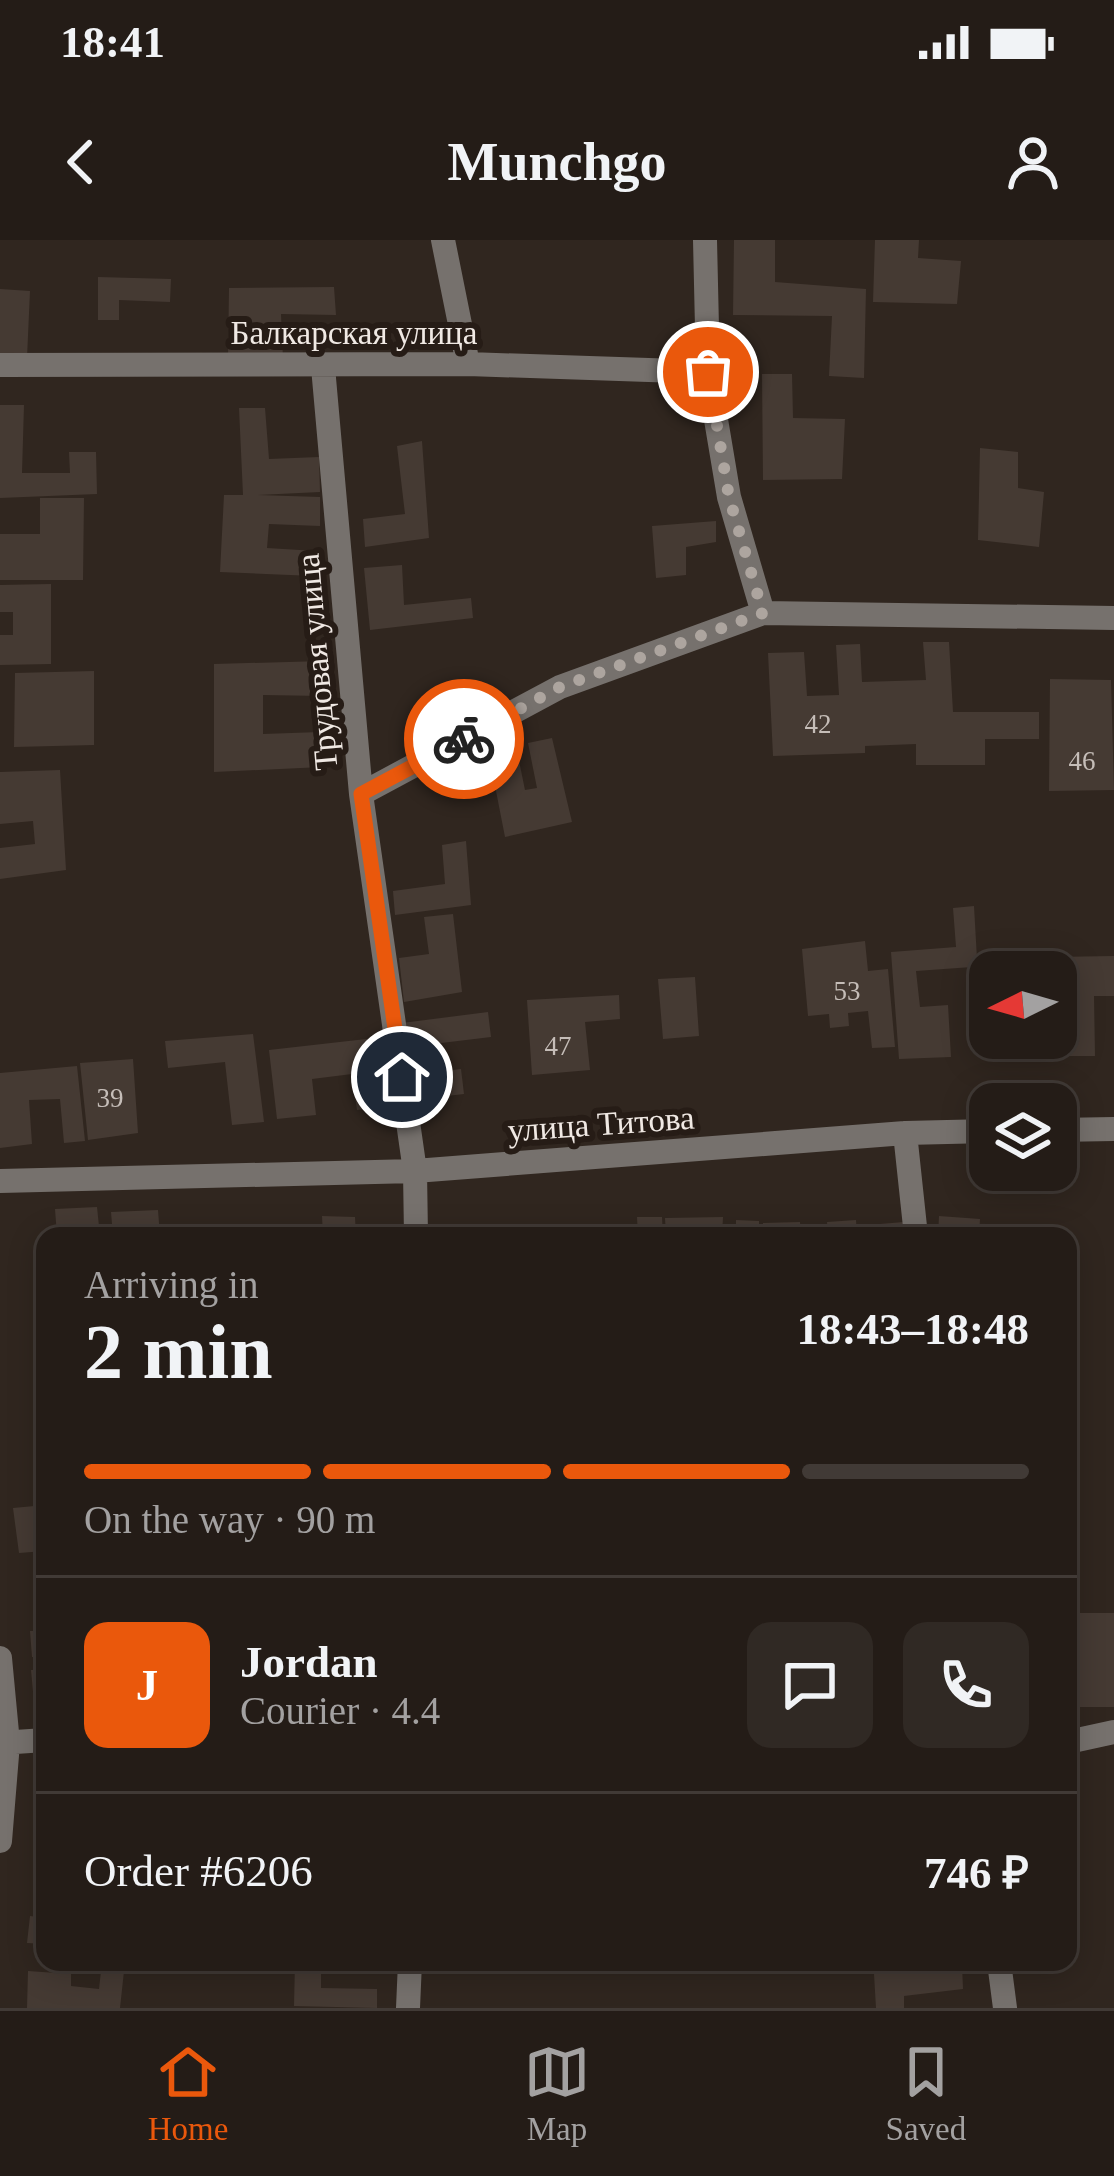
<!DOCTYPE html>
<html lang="en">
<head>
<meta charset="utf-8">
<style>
	body { margin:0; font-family:"Times New Roman",serif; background:#302924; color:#f1f3f6; height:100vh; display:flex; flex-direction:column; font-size:45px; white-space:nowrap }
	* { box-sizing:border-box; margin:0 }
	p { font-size:39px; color:#a3a1a1 }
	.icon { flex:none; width:66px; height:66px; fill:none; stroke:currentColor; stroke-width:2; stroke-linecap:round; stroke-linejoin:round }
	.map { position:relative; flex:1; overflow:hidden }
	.sheet { position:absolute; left:36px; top:987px; width:1041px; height:744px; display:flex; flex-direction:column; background:#241c17; border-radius:24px; box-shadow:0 6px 30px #0003,0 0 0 3px #413a36 }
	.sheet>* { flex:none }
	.needle { width:78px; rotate:265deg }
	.buttons { position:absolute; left:969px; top:711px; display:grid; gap:24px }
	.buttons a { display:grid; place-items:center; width:108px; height:108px; border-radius:24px; background:#241c17; box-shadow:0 6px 30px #0003,0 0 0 3px #413a36; font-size:60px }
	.pin { position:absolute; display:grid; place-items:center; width:102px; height:102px; color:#fff; margin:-51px; border:6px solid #fff; border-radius:50%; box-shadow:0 3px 12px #0007 }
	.courier { position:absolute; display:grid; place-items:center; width:120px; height:120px; margin:-60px; border:9px solid #ea580c; border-radius:50%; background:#fff; color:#222; box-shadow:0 3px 15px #0007 }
	.headline em { font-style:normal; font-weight:700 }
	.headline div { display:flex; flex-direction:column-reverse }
	.headline { display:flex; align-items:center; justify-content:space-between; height:204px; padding:0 48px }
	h1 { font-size:78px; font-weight:700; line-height:90px }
	.bar { display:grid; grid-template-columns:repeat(4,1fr); gap:18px 12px; align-content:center; height:144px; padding:0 48px }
	.bar i { height:15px; border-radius:9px; background:#413a36 }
	.bar .selected { background:#ea580c }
	.bar p { grid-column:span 4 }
	.line { display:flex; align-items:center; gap:30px; padding:0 48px; border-top:3px solid #413a36 }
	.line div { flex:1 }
	.round { display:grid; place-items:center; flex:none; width:126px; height:126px; border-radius:24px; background:#302924 }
	.status { display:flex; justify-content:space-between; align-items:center; height:84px; padding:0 60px; background:#241c17; direction:ltr }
	.status svg { height:33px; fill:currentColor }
	header { display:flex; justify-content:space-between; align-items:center; height:156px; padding:0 48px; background:#241c17; font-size:54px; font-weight:700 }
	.tabs { display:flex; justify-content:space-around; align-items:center; height:168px; border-top:3px solid #413a36; background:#241c17; font-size:33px; color:#a3a1a1 }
	.tabs a { display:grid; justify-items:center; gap:6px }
	.tabs .selected { color:#ea580c }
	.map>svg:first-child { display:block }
</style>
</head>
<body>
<div class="status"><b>18:41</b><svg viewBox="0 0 49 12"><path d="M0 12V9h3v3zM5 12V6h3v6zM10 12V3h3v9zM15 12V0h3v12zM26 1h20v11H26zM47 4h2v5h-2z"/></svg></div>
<header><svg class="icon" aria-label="back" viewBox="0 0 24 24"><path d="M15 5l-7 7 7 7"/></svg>Munchgo<svg class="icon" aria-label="person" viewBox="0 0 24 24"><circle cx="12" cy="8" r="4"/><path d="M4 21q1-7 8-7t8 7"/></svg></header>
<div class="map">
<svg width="1114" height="1768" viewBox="0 0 1114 1768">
	<rect width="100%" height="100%" fill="#30261f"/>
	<!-- building -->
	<path fill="#453a33" d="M734 0H775V42L866 49 864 138 829 136 832 76 733 75Z
		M875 0H919L918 18 961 21 957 64 873 62Z
		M98 37 171 39 170 62 119 60V80H98Z
		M334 47 336 75 281 74 283 119H228L229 48Z
		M0 49 30 51 27 118 0 116Z
		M762 134H792L793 178 845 179 842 239 763 240Z
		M0 165H24L22 233H70L69 212H96L97 254 0 258Z
		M239 168H265L269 219 319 217 320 252 258 255 320 257V286L269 284 267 308 316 311 314 336 220 332 224 255H243Z
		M422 201 429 298 365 307 363 279 405 274 397 206Z
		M980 208 1018 212V248L1044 252 1039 307 978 300Z
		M40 258H84L83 340H0V294H40Z
		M716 281V302L686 307V335L656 338 652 286Z
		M402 325 404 365 471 358 473 378 370 390 364 328Z
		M51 344V424L0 425V395H13V372H0V345Z
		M923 402H949L953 472H1039V499H985V525H916V504L865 506V513L773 516 768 413 804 412 807 456 839 455 836 405 860 404 862 442 926 440Z
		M323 421V456L263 455V494L320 492 322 527 214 532V424Z
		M94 431V505L14 507 15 433Z
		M1050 439 1111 440 1114 550 1049 551Z
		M552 498 572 582 505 597 488 510 516 506 525 550 537 548 528 503Z
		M60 530 66 630 0 639V608L35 604 33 581 0 584V532Z
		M466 601 471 665 395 675 393 651 445 644 442 605Z
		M974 666 977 719 1039 715 1038 729 990 732V798H1024L1025 813 976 814 972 727 916 731 920 767 948 765 951 817 899 819 891 712 956 707 953 668Z
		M453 674 462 752 404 762 399 718 429 714 424 677Z
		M865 701 868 731 888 729 895 807 872 808 868 771 848 773 849 786 830 788 829 774 808 776 802 709Z
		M1114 716V756H1094L1095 816H1055L1053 717Z
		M695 737 699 796 663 799 658 739Z
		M619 755 620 779 585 782 590 830 532 835 527 760Z
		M488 772 491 797 433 804 437 832 461 829 464 854 412 860 402 783Z
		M253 794 264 882 232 885 225 822 168 828 165 801Z
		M375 798 382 867 357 870 352 834 312 839 316 875 277 879 269 810Z
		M133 819 138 893 88 900 80 823Z
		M77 826 85 901 64 903 60 859 29 860 32 904 0 908V833Z
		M97 967 100 996H57L55 969Z
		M158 970 160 996H113L111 972Z
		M322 976 355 977 356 996H323Z
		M939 976 980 979 979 996H938Z
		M637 977H662L663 996H638Z
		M723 977 722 996H666L665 978Z
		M736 980 759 981V996H736Z
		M856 980 857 996H828L827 982Z
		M800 982 801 996H763V983Z
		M904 982 905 996H881L880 984Z
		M45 1265V1311L19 1313 13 1268Z
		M1075 1373H1114V1467H1075Z
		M30 1391H45V1417H32Z
		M45 1429V1483L36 1484 31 1430Z
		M30 1676 45 1678V1704L27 1703Z
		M102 1722H125L120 1768H27L28 1731 71 1734V1746L99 1749Z
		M295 1722H321V1748L377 1749V1768L294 1766Z
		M962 1725 963 1749 904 1756V1768H876L874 1734Z"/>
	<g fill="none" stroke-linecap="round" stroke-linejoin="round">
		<!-- street -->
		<path stroke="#76716d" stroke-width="24" d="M443 0 468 124
			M705 0 708 132 729 257 763 373
			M0 125 468 124 708 132
			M323 127 361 554 415 931 416 996
			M361 554 560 447 763 373 1114 378
			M1056 890 1114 889
			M905 893 916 996
			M0 941 415 931 905 893 990 891
			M0 1418 8 1503 0 1601
			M1068 1502 1114 1492
			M0 1503 45 1500
			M999 1722 1005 1768
			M408 1768 410 1722"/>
	</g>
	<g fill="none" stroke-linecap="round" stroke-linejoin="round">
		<!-- done -->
		<path stroke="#ada59f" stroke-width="12" stroke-dasharray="0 21.6" d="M464 499 560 447 763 373 729 257 708 132"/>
		<!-- route -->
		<path stroke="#ea580c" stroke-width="15" d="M402 837 361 554 464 499"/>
	</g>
	<g text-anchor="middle" stroke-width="12" stroke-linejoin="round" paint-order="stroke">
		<!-- number labels -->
		<g font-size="27" fill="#c5bdb8">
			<text x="818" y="493">42</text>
			<text x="1082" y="530">46</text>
			<text x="847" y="760">53</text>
			<text x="558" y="815">47</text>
			<text x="110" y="867">39</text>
		</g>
		<!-- street labels -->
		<g font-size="33" fill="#f0e9e4" stroke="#261c16">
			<text x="354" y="104">Балкарская улица</text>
			<text transform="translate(316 422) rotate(-95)" y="12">Трудовая улица</text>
			<text transform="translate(601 883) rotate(-4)" y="12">улица Титова</text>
		</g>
	</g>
</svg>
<div class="buttons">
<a><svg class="needle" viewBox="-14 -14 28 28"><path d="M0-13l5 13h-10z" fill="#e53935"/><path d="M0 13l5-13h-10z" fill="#a3a1a1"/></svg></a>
<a><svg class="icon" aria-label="layers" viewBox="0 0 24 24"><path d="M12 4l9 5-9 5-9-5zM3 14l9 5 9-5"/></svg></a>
</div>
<div class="pin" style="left:708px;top:132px;background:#ea580c"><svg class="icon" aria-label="bag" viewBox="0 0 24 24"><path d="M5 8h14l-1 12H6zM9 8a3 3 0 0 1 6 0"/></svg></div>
<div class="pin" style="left:402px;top:837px;background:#1f2937"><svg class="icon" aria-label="home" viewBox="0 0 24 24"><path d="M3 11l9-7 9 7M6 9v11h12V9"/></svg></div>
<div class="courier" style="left:464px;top:499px"><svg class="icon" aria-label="bike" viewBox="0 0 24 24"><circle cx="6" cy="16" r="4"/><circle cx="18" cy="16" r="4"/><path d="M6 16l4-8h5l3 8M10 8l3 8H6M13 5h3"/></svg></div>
<section class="sheet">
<div class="headline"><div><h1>2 min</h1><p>Arriving in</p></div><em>18:43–18:48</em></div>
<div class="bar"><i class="selected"></i><i class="selected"></i><i class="selected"></i><i></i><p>On the way · 90 m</p></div>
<div class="line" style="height:216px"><b class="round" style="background:#ea580c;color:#fff">J</b><div><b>Jordan</b><p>Courier · 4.4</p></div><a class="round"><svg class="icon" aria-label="chat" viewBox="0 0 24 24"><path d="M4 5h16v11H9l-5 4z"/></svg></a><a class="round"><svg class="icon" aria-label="phone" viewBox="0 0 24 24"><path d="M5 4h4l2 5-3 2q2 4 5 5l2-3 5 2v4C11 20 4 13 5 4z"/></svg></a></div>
<div class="line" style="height:156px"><div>Order #6206</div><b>746 ₽</b></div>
</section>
</div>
<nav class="tabs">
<a class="selected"><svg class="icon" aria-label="home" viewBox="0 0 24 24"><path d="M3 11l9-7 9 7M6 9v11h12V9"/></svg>Home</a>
<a><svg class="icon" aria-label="map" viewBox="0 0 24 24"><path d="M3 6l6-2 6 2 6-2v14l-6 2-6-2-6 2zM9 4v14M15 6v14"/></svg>Map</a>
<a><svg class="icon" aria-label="saved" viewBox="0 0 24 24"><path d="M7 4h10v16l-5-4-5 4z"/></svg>Saved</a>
</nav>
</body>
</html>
